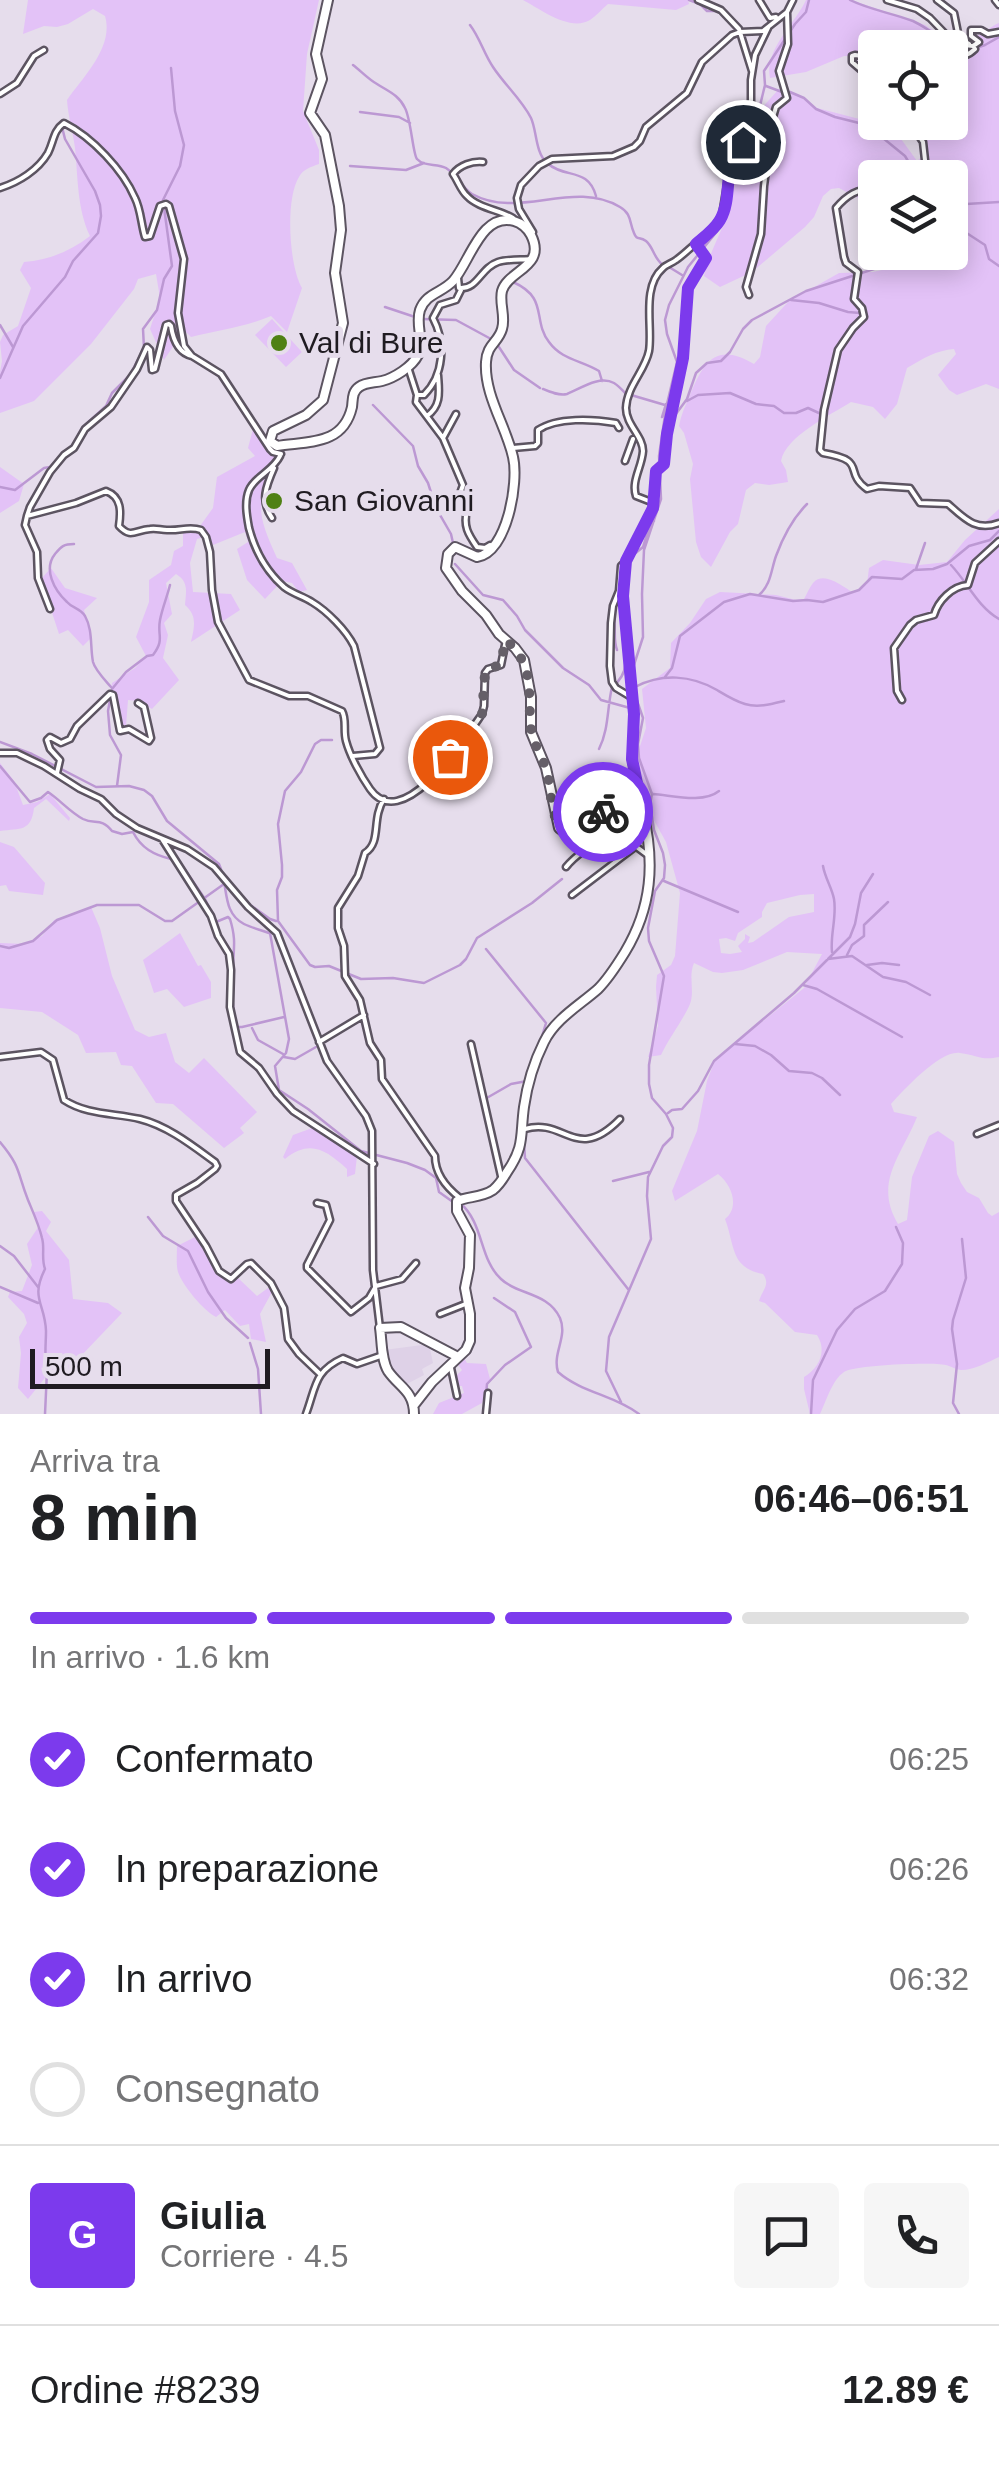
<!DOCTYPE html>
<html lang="it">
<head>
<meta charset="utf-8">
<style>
	body { margin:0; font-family:Arial,sans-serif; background:#f6f6f6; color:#202124; height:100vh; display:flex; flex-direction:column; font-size:38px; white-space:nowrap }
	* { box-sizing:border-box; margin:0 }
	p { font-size:32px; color:#757577 }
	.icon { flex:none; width:55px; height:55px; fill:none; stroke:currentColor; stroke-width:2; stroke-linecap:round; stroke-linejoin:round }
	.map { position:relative; height:1414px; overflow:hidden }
	.side { display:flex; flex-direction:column; background:#fff; flex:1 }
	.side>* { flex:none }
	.controls { position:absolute; left:858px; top:30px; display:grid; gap:20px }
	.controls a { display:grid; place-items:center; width:110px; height:110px; border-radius:10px; background:#fff; box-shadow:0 5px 25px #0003; font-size:50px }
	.scale { position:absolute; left:30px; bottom:25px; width:240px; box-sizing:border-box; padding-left:10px; border:5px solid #1f1b21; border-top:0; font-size:28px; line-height:35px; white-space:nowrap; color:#1f1b21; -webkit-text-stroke:8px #e6ddec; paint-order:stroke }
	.pin { position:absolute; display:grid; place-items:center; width:85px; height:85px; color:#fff; margin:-42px; border:5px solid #fff; border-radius:50%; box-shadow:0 2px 10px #0007 }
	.courier { position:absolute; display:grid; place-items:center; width:100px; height:100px; margin:-50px; border:8px solid #7c3aed; border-radius:50%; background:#fff; color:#222; box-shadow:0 2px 12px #0007 }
	.head em { font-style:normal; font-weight:600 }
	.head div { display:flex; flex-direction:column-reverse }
	.head { display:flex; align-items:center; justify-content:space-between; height:170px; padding:0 30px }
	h1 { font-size:65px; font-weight:600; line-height:75px }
	.bar { display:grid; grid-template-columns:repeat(4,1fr); gap:15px 10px; align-content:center; height:120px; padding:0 30px }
	.bar i { height:12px; border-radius:8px; background:#e0e0e0 }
	.bar .active { background:#7c3aed }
	.bar p { grid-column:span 4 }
	.line { display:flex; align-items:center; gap:25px; padding:0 30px; border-top:2px solid #e0e0e0 }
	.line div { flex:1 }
	.round { display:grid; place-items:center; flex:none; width:105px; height:105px; border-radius:10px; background:#f6f6f6 }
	ol { padding:0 30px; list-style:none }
	li { display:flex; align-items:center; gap:30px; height:110px }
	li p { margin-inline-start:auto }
	li .icon { padding:10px; border-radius:50%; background:#7c3aed; color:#fff; stroke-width:4 }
	li:last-child { color:#757577 }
	li i { width:55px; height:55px; border:5px solid #e0e0e0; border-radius:50% }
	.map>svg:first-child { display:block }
</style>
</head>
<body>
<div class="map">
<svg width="999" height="1414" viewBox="0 0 999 1414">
	<rect width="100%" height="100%" fill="#e6ddec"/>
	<!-- built -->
	<path fill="#ded1e7" d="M422 1345 430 1349 433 1363 422 1369 424 1375 405 1385 389 1369 384 1350Z"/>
	<!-- green -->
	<path fill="#e3c2f7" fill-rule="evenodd" d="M28 0H319L307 54 303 111 319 150V164C311 167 303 169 299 177 285 199 289 266 302 288L287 332 271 316C245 327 218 330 191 337L184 330 164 360 150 329 160 298 156 274 138 279 134 289 91 344 34 401 0 413V372L2 361 0 342 3 335 18 326 31 288 20 270 24 262C49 260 71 251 90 236 77 209 78 177 75 148 73 132 68 116 67 100 84 76 114 47 105 16L93 9 68 24 57 27 44 26 23 34Z
		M523 0H688L689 4 676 10 608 4C602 9 596 16 590 20 570 32 540 9 523 0Z
		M806 0H851L925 25C939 36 958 41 976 36 984 33 991 26 999 23V389L986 384 957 395 949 390 938 375 956 354 954 349C937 350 922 359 907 368L897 404 885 419 873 407 851 402C829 416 786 436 781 461L786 470 788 482 769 485 755 483 746 490 738 524 730 532 711 567 701 557 696 542 690 479 693 464 684 433 679 426C681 415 685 406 690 395 704 361 716 342 754 364L760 357 766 326 788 302 839 273 873 272 886 269 898 260 903 253 950 252V178H875V207L839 188 831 189 823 196 814 217 805 227 752 272 720 287 704 276C708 257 717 241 724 223 731 202 733 180 734 158L746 144 760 110 779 89 798 96 817 108 867 121 884 123 896 132 917 161 928 152 926 131 920 123 950 122V48H875V73L851 56H844L806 72 770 78C764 50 795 24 806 0Z
		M272 319 302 352 286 367 255 335Z
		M253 429 275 456 276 461C255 505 257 514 277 558L292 563 307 590 299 592 292 583 282 581 265 599 247 580 237 549 248 542 245 532 213 545 208 536 197 539 190 563 193 592 231 594 240 610 191 642C194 628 198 616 185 605 186 591 189 582 176 574L166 583 172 614 164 623 168 635 163 658 179 680 152 709 139 701 128 700 126 726 123 730 119 728 111 692 112 683 135 668 146 656 136 637 149 602V580L171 565 174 551 183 546V527L200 526 213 508 217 477 255 456 248 448Z
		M0 467 24 484 19 501 0 513Z
		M999 509V1057C981 1061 977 1055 960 1053 940 1050 905 1089 891 1104L894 1112 917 1117C902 1155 873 1182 898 1224L907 1220 912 1177 929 1136 938 1131 954 1142 957 1174 961 1183 967 1192 979 1198 988 1213 992 1216 999 1212V1357C988 1362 974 1370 961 1370 958 1370 950 1366 946 1365 930 1362 855 1365 844 1372 832 1380 826 1402 820 1414H810L804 1389V1377C820 1368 827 1350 817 1335L795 1332 765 1303 759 1301C762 1290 771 1285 763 1274 730 1268 735 1245 725 1219 740 1207 732 1185 718 1174L675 1201 672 1191 697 1131 707 1081 715 1060 804 988 822 954 787 952 743 970 722 973 713 972 694 963C688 977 695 990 690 1004 683 1020 669 1038 661 1055L648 1057 658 1026 656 987 657 975 671 965 675 956 680 893 666 842 651 815 637 755 646 728 642 689 670 668 671 643 690 623 706 599 720 592 776 595 796 600 804 599C807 594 809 588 813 583 824 570 843 587 854 593L867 584 869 568 883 560 919 565 947 562 965 540ZM814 894V912L789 917 753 942 748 943 750 937 745 934V939L738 946 742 952 730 954 721 953 719 939 726 938 735 941 738 933 762 917V912L767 903 800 895Z
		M51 568 65 588 97 598 84 610 91 638 83 646 68 630 59 634 41 579Z
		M0 763 14 781 23 805 37 802 50 794 70 818 69 821 46 799 34 808C31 832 21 828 0 831Z
		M0 842 14 847 45 883 43 895 9 891 6 885 0 886Z
		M91 907 100 928 112 976 135 1030 149 1037 166 1033 175 1062 189 1073 204 1058 257 1112 240 1128 244 1133 224 1148 173 1104 156 1103 132 1066 121 1065 116 1052 86 1053 78 1035 42 1012 0 1008V943L25 944 42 936 54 920Z
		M180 933 198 966 201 965 211 982V998L184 1007 167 989 154 993 143 960Z
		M315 1127 357 1156 355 1174 347 1177V1169C326 1150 310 1139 285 1159L283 1157 293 1135Z
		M42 1211 51 1222 46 1231 69 1260 73 1299 108 1303 122 1313 79 1358 71 1375 48 1374 28 1399 18 1388 21 1353 19 1337 27 1323 24 1314 8 1297 10 1292 22 1291 32 1265 27 1244 39 1226 34 1212Z
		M197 1236C207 1252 213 1271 229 1281L238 1278 257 1296 268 1288 272 1292 260 1314 266 1342 251 1339 249 1324 240 1326 225 1310 216 1317C203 1310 183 1286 178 1272 176 1265 177 1254 177 1246Z
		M463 1356 467 1363 486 1364 490 1379 482 1403 462 1414H433L439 1403 464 1393 462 1386H458L456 1376 462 1370 456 1362Z"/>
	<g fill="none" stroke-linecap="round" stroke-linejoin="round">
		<!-- stream -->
		<path stroke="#bc98d3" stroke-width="2.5" d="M689 0 700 4 707 11H719L723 15
			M850 0C870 10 892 13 913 21 926 27 935 36 949 40
			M470 25C480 38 484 54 493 67 504 84 522 100 531 118 537 131 535 152 547 163 565 179 588 167 596 196
			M961 46 967 51 985 45 999 37
			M353 65C361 71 368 79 377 84 388 91 399 95 405 108 411 119 413 155 417 159 424 167 437 163 446 168 457 175 462 188 472 194 519 220 573 179 620 207 632 214 629 222 634 233 637 241 639 236 646 241 654 248 654 259 663 265
			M766 86 782 92
			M790 92 804 98 816 109 835 117 867 125 905 156 918 178
			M360 112 399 117 410 123
			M350 166 406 170 424 163
			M950 205 999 202
			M950 216 962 230 985 245 989 259 999 266
			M669 267 682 275
			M513 282C549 298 532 320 549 342 562 360 581 360 599 371L602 381
			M791 300 819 303 848 312 860 313
			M385 307 415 317
			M422 319 456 320 491 339
			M0 325 13 347
			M497 344 514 370 540 388
			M0 378 23 326 65 277 73 261 98 233 101 216 100 205 95 191 65 139 62 127
			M543 389C550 392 559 396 567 394 580 389 599 375 614 383 619 386 622 390 626 394
			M631 395 665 405
			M687 401 698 395 730 393 756 404 774 406 784 413H796L808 408 821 414
			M373 405 413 446 418 466 428 483 436 508 451 534 453 543
			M662 417 666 404
			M670 422 687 399 696 373 707 363 721 361 730 352 743 329 752 320 806 291 880 267
			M0 487 15 490 44 468 50 467 72 447 82 428 106 406 112 393 130 375 144 348 143 329 157 310 164 279 172 266 163 200 180 166 184 145 175 111 171 68
			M74 544C63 544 61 547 55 554 43 569 54 590 67 602 72 608 80 608 85 616 93 630 90 647 93 662 95 670 105 680 111 687
			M632 556 643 547 651 521H654
			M455 564 483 595 503 600 517 616 525 630 563 668 589 685 601 700 630 708
			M951 565C968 583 977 606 999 619
			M916 569 925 543
			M759 595C771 585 771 570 776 556 783 537 793 518 807 504
			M614 617C616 628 613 640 617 650
			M632 671 643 637 642 594 644 550 661 499 659 456 666 408 677 362 667 334 665 320 669 305 688 267 723 224 729 205 734 159 748 141 755 126 765 85 764 71 795 24 806 12 809 0
			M665 677 672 668 680 636 724 602 750 594 793 601 807 600 823 602 859 590 872 577 902 579 914 570 933 569 947 564 969 546 990 540 999 531
			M635 687C662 673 691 675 717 690 727 696 735 701 745 704 758 708 772 704 784 701
			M332 740H321L315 744 301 772 285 791 278 824 282 865V877L277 890 278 921 310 965 315 967 329 966 361 979 393 978 424 983 460 965 466 959 477 938 532 903 562 879
			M0 742 32 754 96 787 129 786 144 790 152 796 167 821 219 864C229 885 221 912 244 924 252 928 261 930 269 933
			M599 749C609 729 607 708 612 687 619 682 626 672 625 663
			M0 766 30 802 41 798 48 792C60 800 70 812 83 819 95 825 101 817 112 831L122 834 133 832C141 848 154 855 171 859
			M117 786 121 755 110 735 108 711 112 689 126 672 147 656 153 655C165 639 157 636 160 620 162 609 167 597 170 585
			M653 794C671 795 703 804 719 791
			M595 798 597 787
			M179 861 205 899 216 922 228 917 230 919C237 942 233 949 233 971
			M823 866C825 878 832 888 834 899 837 917 830 935 832 952
			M664 881 738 912
			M245 901 270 919 276 921
			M270 933 289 1039 286 1053 275 1066 279 1090 308 1109 361 1151 407 1163 425 1170 436 1178 439 1192 453 1202
			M0 946 9 948 33 941 57 920 97 905H139L165 921H172L224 884
			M486 949 546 1023 540 1043
			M847 955 852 945 864 936V925L888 902
			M828 959 852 956 883 977 906 982 930 995
			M867 965 882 963 899 965
			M803 985 817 989 902 1037
			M232 994 234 1016
			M235 1024 237 1027H242L284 1017
			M252 1028 258 1040 283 1054
			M735 1044 755 1046 771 1055 789 1071 812 1073 822 1078 840 1095
			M284 1057 295 1059 316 1047
			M485 1099 511 1084 527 1081
			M668 1113 672 1110 682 1109 698 1091 714 1061 794 993 850 937 855 924 861 893 873 874
			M0 1142C21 1167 17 1172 28 1200 33 1212 39 1225 42 1238 45 1248 41 1258 45 1269 30 1299 45 1303 46 1331 46 1344 44 1358 47 1371L45 1414
			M524 1143 525 1158 628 1289
			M613 1181 649 1172
			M460 1203C484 1223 479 1259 501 1279 517 1295 548 1292 560 1318 568 1337 552 1353 558 1372 582 1393 614 1395 639 1414
			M148 1217 163 1236 188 1251 208 1292 226 1318 248 1338
			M0 1246 14 1256 38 1287
			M0 1287 38 1303
			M250 1343 258 1369 261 1414
			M621 1402 606 1371 609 1337 651 1239 647 1196 648 1177 663 1146 672 1137 673 1128 666 1114 652 1098 649 1084V1065L664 976 649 941 648 928 655 891 664 878 665 865 663 853 654 830 650 804 652 794 639 758 638 744 643 718 633 689
			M485 1407 487 1384 505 1365 531 1347 515 1312 494 1298
			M811 1414 813 1380 837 1330 855 1309 885 1291 902 1264 903 1243 896 1227
			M959 1414 953 1403 957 1364 952 1329 953 1320 966 1278 962 1239"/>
		<!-- street casing -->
		<g stroke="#5c5461" stroke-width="9">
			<path id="street" d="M698 0 721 10 739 29 752 71
				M759 0 770 18 776 17
				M887 0 917 9 930 18 955 44 973 46
				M937 0 954 13 959 38 969 44
				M995 0 999 5
				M973 46 979 42 971 36V30H981L988 34 999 32
				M875 58 855 55 852 56V62L875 82
				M950 58C960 57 967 57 975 49L973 46
				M0 94 17 83 34 56 44 50
				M910 122 923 142 927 178
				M715 139C725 122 727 108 750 111
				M483 162C472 161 460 165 453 174 458 181 461 191 467 196 478 208 500 210 513 218
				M0 188C19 182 38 170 48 153 54 141 53 131 64 123 92 137 123 170 135 198 141 210 141 224 145 237L150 236 160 206 166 204 169 206 184 259 178 313 184 346 192 356 221 374 270 449 273 452 281 454
				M875 188C857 189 847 195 836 208L844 257 846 263 858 272 854 299 862 308 864 317 853 328 838 350 824 410 820 450 823 453C869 461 842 471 867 489L879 486 910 488 920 503 948 504C964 518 976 532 999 523
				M533 232 519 209 517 198 521 185 539 166 552 159 613 156 634 147 640 141 646 127 687 93 702 62 732 35 740 32 763 31 787 12 793 0
				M458 278 459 288C478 290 480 268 498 262 508 259 521 260 532 259
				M749 295 746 287 761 234 764 186 773 117 776 107 787 98 779 71 788 44 787 12
				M192 356C178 353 173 339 171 326L169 324 166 325 155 369 152 370 150 350 147 347 137 369 111 407 85 429 74 448 64 455 50 472 30 507 27 516 76 503 106 491C122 497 121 512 119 526 131 539 135 530 150 529 157 528 160 530 167 530 180 531 189 526 201 530L206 537 210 552 212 590 218 622 249 680 289 696H308L342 711C347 720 343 730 346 741 350 756 361 776 370 789 403 836 466 737 482 714L484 706 485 673 488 669 501 665 506 640
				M408 367 417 395H424C444 375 446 343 433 318L440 305 456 300 461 290
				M417 395 416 402 443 438 463 485 459 496 467 510C463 526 468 534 477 547L485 548 490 545
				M427 416C442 405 439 391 438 375
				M443 438 456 414
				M513 448 535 446 538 443V430C557 417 593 419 616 423L619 428
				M280 456C273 471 255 476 249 490 244 502 247 517 249 528 255 551 266 571 284 587 293 594 303 596 312 602 327 611 346 630 354 646L380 748 375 754 353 756
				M625 461 633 439
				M654 503 636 496C631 481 642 467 643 451 643 436 626 425 626 408 627 386 645 371 649 351 653 327 641 287 663 268 666 265 672 263 676 260 682 256 688 250 694 245
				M27 516 25 525 37 552 38 578 50 609
				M272 518C260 501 266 486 274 468
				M626 561 621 566 619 591 613 606 611 623 610 666 612 682 616 688 631 697
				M902 700 897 691 894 648 910 625 916 620 934 615C938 601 952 586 968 585L975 563 999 541
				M0 753H17L44 766 80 789 101 799 116 814 137 828 187 849 214 867 248 907 277 933 327 1061 366 1116 372 1131 373 1270 380 1328
				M57 773 60 760 50 749 47 740 50 737 61 743 70 739 77 726 110 694 113 695 120 731 129 729 149 741 151 738 144 707 138 703
				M384 799C371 819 382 842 365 853L358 876 338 908V928L344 946 345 976 360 1000 370 1043 381 1060 382 1079 435 1156C435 1174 447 1188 460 1198
				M643 812 631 759 634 714 623 596 626 561 653 507 655 472 664 464 666 438 683 358 688 288 706 259 695 244 714 227 722 215 732 155 745 139 751 121V80L755 55 768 28
				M162 839 211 916 218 936 229 954 231 970 230 1007 240 1052 259 1068 277 1094 293 1111 374 1164
				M566 867C573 858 582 852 591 845 616 826 626 840 649 856
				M572 895 635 847
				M319 1042 364 1015
				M471 1044 501 1176
				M0 1057 41 1052 53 1060 64 1100C87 1115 114 1113 140 1119 168 1126 193 1146 215 1162L217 1166 215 1169 197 1183 176 1195V1201L206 1246 219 1271 231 1279 247 1264 251 1263 271 1283 284 1308 288 1339 299 1354 320 1374
				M525 1129C565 1117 576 1164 620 1119
				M977 1134 999 1125
				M317 1203 326 1205 330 1220 307 1265V1268L351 1312 369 1298 376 1286 402 1279 416 1263
				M440 1314 468 1303
				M451 1368 457 1396
				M306 1414C316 1387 314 1371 343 1358L357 1364 383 1355
				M486 1414 488 1393"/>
		</g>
		<!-- secondary casing -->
		<g stroke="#5c5461" stroke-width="12">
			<path id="secondary" d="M328 0 316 54 322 79 310 113 325 135 339 206 341 230 335 273 343 323 323 400 306 415 273 431 270 441 277 446C308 441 343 446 352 407 353 399 352 392 359 387 366 382 374 383 382 381 394 378 412 367 418 355 425 342 415 325 420 310 426 293 442 293 453 281 470 262 481 212 514 221 521 223 527 228 531 235 547 267 508 270 502 291 499 303 506 317 502 329 498 343 487 344 486 362 484 395 506 426 513 457 519 482 507 553 477 557L455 547 448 554 446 568 462 591 486 615 499 634 515 648 524 660 531 697V732L546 768 559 828 566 833C598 832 607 783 643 812 655 863 652 907 625 952 617 965 609 978 598 989 580 1005 555 1019 544 1042 534 1062 527 1086 524 1107 520 1136 525 1146 507 1172 503 1179 499 1185 493 1190 481 1198 469 1196 457 1201V1211L470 1235 469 1268 465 1288 470 1314V1341L466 1350 432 1382 414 1405
				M414 1414C414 1391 399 1387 388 1371 381 1359 382 1341 380 1328L401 1327 458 1357"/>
		</g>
		<!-- street -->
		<use href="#street" stroke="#fff" stroke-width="4"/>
		<!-- secondary -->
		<use href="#secondary" stroke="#fff" stroke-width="8"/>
	</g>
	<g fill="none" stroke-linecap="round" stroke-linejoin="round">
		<!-- done -->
		<path stroke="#655f68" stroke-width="10" stroke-dasharray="0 18" d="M450 757 482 714 485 673 488 669 500 665 506 640C536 667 527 693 531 729 532 742 541 754 545 766 553 787 548 819 566 833L580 830 603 812"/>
		<!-- route -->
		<path stroke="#7c3aed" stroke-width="12" d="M603 812 617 803 626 801 643 812 632 759 634 714 623 596 626 561 653 508 656 471 664 464 667 434 683 358 688 288 706 258 696 244C704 237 714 230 720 220 734 196 721 162 743 142"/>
	</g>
	<!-- markers -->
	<g fill="#4f8114" stroke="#e6ddec" stroke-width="4">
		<circle cx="279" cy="343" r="10"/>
		<circle cx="274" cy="501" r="10"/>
	</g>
	<g text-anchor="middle" stroke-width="10" stroke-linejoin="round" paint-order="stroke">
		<!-- poi labels -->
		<g font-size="30" fill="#1f1b21" stroke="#e6ddec" text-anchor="start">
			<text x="299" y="353">Val di Bure</text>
			<text x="294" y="511">San Giovanni</text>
		</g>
	</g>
</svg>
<div class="controls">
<a><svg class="icon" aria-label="locate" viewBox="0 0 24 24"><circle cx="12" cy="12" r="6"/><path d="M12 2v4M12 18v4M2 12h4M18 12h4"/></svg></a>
<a><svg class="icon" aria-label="layers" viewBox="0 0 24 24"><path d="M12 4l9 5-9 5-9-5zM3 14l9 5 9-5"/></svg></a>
</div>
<div class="scale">500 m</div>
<div class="pin" style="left:450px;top:757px;background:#ea580c"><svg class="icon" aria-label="bag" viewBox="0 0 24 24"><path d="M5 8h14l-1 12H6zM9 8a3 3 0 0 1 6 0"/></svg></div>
<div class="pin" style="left:743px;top:142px;background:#1f2937"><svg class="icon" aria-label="home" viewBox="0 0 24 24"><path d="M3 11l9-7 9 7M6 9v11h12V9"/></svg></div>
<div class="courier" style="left:603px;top:812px"><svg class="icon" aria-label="bike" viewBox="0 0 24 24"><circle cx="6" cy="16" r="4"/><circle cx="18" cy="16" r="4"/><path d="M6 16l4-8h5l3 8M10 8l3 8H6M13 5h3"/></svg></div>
</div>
<section class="side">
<div class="head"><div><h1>8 min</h1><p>Arriva tra</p></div><em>06:46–06:51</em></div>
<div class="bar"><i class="active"></i><i class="active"></i><i class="active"></i><i></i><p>In arrivo · 1.6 km</p></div>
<ol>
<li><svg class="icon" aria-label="check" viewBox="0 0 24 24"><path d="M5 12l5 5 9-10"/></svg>Confermato<p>06:25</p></li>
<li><svg class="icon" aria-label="check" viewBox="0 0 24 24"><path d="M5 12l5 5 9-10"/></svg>In preparazione<p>06:26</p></li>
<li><svg class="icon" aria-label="check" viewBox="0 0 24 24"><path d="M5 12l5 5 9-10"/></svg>In arrivo<p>06:32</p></li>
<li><i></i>Consegnato</li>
</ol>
<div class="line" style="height:180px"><b class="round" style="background:#7c3aed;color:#fff">G</b><div><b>Giulia</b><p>Corriere · 4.5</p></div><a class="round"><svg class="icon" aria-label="chat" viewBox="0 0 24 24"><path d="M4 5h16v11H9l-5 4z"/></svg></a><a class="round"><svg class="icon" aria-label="phone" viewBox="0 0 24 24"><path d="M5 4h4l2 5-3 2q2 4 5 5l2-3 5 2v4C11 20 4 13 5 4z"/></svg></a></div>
<div class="line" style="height:130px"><div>Ordine #8239</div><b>12.89 €</b></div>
</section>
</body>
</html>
